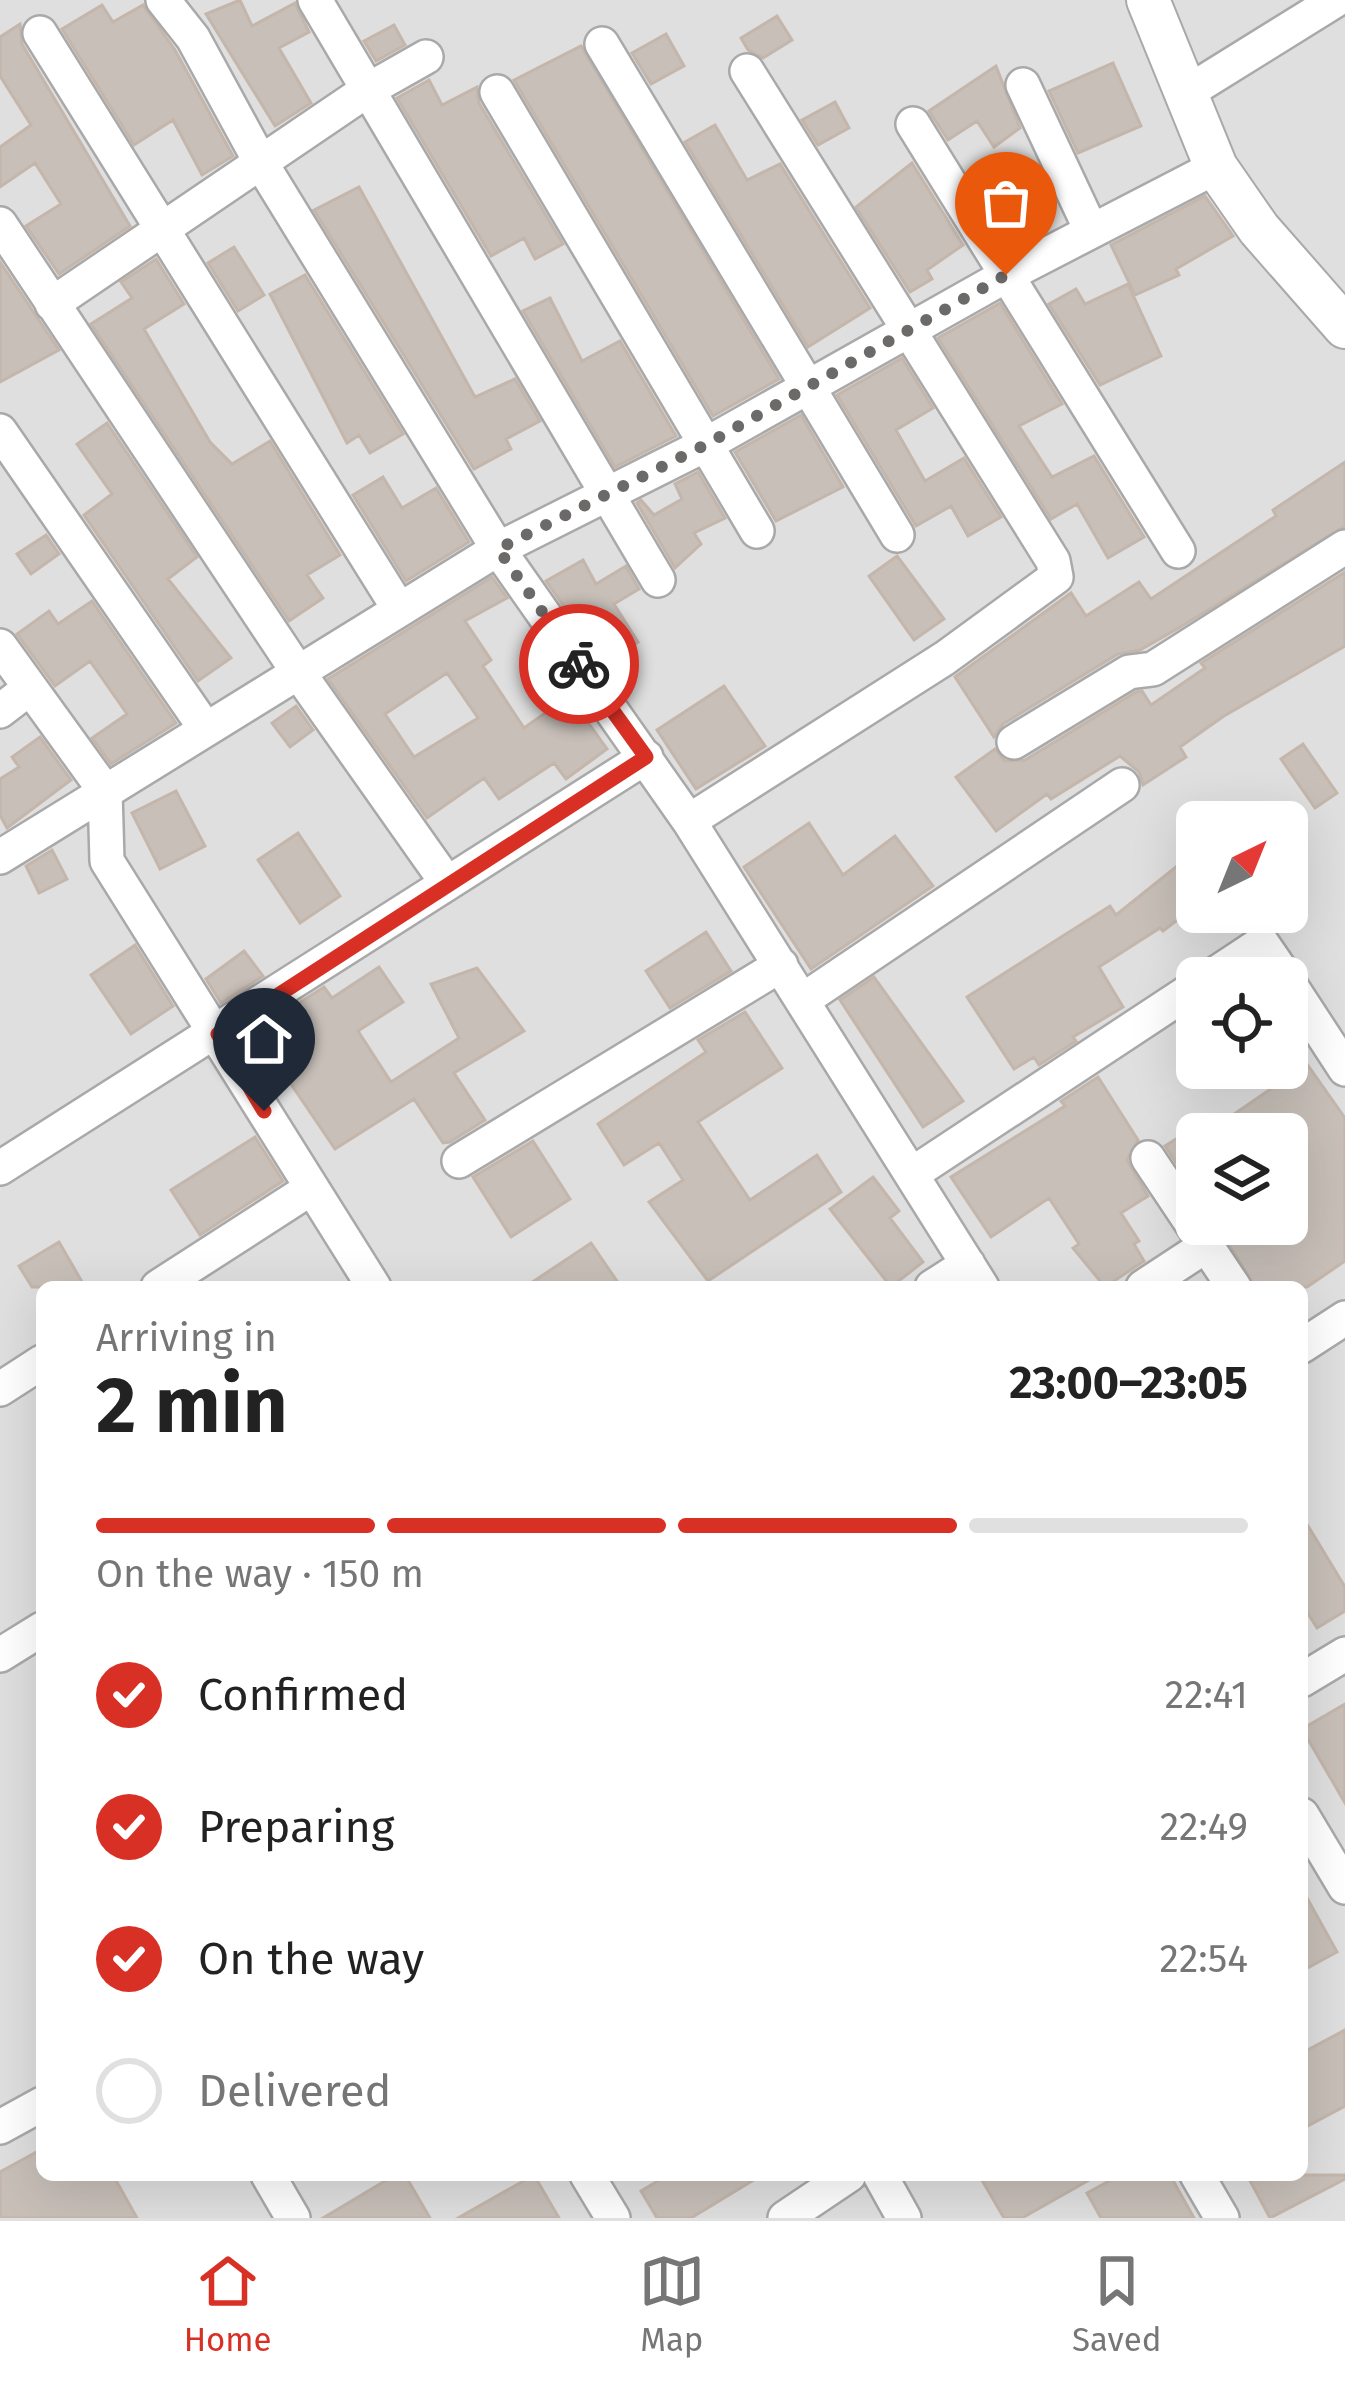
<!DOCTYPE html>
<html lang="en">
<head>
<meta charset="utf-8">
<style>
	body { margin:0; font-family:"Fira Sans",sans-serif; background:#f6f6f6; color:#222; height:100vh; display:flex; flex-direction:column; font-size:45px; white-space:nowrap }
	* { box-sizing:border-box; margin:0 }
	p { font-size:39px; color:#767676 }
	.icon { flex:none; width:66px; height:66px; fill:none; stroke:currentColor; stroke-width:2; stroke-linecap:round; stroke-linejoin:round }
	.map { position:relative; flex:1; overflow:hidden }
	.drawer { position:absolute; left:36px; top:1281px; width:1272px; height:900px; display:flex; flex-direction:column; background:#fff; border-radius:18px; box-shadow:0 12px 48px #0002 }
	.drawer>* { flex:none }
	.needle { width:78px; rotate:43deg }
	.controls { position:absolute; left:1176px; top:801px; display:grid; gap:24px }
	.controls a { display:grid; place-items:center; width:132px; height:132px; border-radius:18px; background:#fff; box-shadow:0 12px 48px #0002; font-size:60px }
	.pin { position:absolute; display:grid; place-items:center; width:102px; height:102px; color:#fff; margin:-123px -51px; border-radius:50% 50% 50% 0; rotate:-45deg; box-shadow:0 0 12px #0007 }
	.pin .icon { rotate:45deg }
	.courier { position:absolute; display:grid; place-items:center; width:120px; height:120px; margin:-60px; border:9px solid #d93025; border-radius:50%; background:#fff; color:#222; box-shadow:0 3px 15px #0007 }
	.headline em { font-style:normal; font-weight:700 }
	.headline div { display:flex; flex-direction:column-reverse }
	.headline { display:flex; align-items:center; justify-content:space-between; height:204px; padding:0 60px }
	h1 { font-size:78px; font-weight:700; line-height:90px }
	.bar { display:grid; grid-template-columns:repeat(4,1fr); gap:18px 12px; align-content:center; height:144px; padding:0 60px }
	.bar i { height:15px; border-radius:9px; background:#e0e0e0 }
	.bar .current { background:#d93025 }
	.bar p { grid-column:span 4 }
	ol { padding:0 60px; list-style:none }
	li { display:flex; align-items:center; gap:36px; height:132px }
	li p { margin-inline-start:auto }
	li .icon { padding:12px; border-radius:50%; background:#d93025; color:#fff; stroke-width:4 }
	li:last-child { color:#767676 }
	li i { width:66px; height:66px; border:6px solid #e0e0e0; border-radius:50% }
	.menu { display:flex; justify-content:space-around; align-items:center; height:168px; border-top:3px solid #e0e0e0; background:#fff; font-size:33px; color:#767676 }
	.menu a { display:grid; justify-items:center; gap:6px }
	.menu .current { color:#d93025 }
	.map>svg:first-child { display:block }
</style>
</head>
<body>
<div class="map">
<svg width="1345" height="2218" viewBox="0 0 1345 2218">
	<rect width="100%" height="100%" fill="#f2efe9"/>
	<!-- residential -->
	<path fill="#e0dfdf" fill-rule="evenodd" d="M0 0H1345V2218H0ZM1197 822H1287V912H1197ZM1197 978H1287V1068H1197ZM1197 1134H1287V1224H1197ZM42 1287H1302V2175H42Z"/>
	<!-- building -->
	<path fill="#c7bfb8" stroke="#c4b6ab" stroke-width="3" fill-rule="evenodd" d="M240 0 252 26 295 3 309 32 279 48 311 103 275 126 206 14Z
		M102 5 113 22 143 5 175 50 233 156 202 175 173 120 134 145 62 29Z
		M777 16 792 40 763 58 748 50 741 38Z
		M20 24 22 44 130 226 59 274 26 226 61 204 35 163 0 187V147L31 125 0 76V37Z
		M394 25 405 45 376 61 364 41Z
		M666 34 684 66 651 84 632 53Z
		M581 46 779 379 713 416 514 80Z
		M1113 63 1141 126 1078 153 1049 91Z
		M996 66 1020 128 994 147 977 121 948 140 929 111Z
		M429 80 442 105 477 87 479 103 563 244 535 259 524 238 491 256 397 98Z
		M835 102 849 128 818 145 802 120Z
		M715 125 747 180 780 164 870 308 808 347 685 142Z
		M912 163 963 245 927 270 932 279 910 292 856 207Z
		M359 187 475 397 515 379 540 421 506 439 511 449 474 469 314 210Z
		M1205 196 1233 236 1176 269 1179 275 1135 295 1111 245Z
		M234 247 264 295 238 311 208 263Z
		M156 259 184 304 144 329 210 442 232 464 270 441 340 555 307 575 323 598 289 621 91 324 132 298 121 282Z
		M0 262 59 350 0 382Z
		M305 275 403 434 370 453 359 435 347 443 270 294Z
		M1128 284 1161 356 1100 385 1049 304 1076 289 1085 304Z
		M550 298 582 361 620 341 676 436 615 467 523 311Z
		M1000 303 1062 404 1019 426 1052 477 1094 456 1144 537 1108 558 1077 504 1051 519 938 338Z
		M902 358 933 408 896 430 925 481 964 458 1001 517 968 536 951 506 916 526 837 395Z
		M801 415 843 487 776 521 735 452Z
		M107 423 197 557 168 579 231 658 198 681 84 515 112 494 77 444Z
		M1345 462V526L1177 629 1140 650 1118 654 1003 724 994 737 955 677 1071 593 1086 616 1139 582 1151 599 1276 516 1273 510Z
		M698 472 725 518 694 533 701 544 675 568 637 503 641 500 654 515 682 499 675 484Z
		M383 477 402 508 436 488 469 542 406 581 353 495Z
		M46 535 59 554 31 574 17 554Z
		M897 556 944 619 914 640 869 576Z
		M583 560 596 584 626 566 639 589 614 604 638 642 604 663 546 581Z
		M1345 572V646L1224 716 1180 747 1186 757 1143 785 1139 772 1120 756 1051 799 1047 794 996 831 956 777 995 749 1005 761 1025 760 1136 692 1142 691 1151 705 1205 668 1201 663Z
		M492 577 507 598 465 621 491 660 483 666 524 728 569 696 607 749 566 779 554 763 499 799 484 778 427 818 328 679ZM447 673 478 718 414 757 385 714Z
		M92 601 176 723 111 764 92 738 127 714 90 661 55 686 17 634 49 611 58 624Z
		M724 686 765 746 696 789 657 730Z
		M296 706 313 730 290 747 272 723Z
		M40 737 71 780 7 828 0 815V779L19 767 12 757Z
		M1303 744 1337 793 1315 808 1281 759Z
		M176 791 205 846 160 869 132 813Z
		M809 823 843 875 895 836 933 886 811 969 744 867Z
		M298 833 340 896 300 923 258 860Z
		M52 850 67 879 39 893 26 866Z
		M1177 866 1197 891V905L1163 931 1160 928 1099 967 1123 1007 1073 1037 1076 1041 1039 1065 1034 1057 1014 1069 967 997 1110 906 1116 915Z
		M706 932 731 971 670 1008 646 971Z
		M135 945 173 1006 131 1034 91 975Z
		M244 951 263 976 221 1003 206 979Z
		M379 967 403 1002 358 1031 391 1082 459 1038 431 984 477 968 524 1031 454 1073 485 1120 450 1142 443 1143 414 1099 335 1149 255 1031 324 987 332 998Z
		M874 977 963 1101 923 1127 840 1000Z
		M745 1012 782 1068 698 1122 750 1200 817 1155 841 1192 708 1281 649 1202 683 1180 659 1143 624 1165 598 1124 706 1052 698 1040Z
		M1307 1064 1345 1118V1261L1307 1287H1255L1217 1224H1287V1134H1205Z
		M1098 1077 1138 1140 1127 1160 1148 1196 1121 1213 1139 1241 1134 1244 1144 1261 1105 1287 1073 1248 1079 1244 1049 1198 991 1237 951 1177 1065 1106 1061 1101Z
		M1197 1126V1194L1165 1146Z
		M255 1137 283 1181 200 1235 171 1190Z
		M533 1141 570 1199 511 1237 473 1177Z
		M873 1177 899 1211 890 1218 923 1262 891 1287 830 1209Z
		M59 1242 85 1287H32L19 1266Z
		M591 1243 621 1287H525Z
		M1302 1516 1345 1587V1611L1317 1628 1302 1604Z
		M1345 1704V1803L1302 1729Z
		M1302 1889 1337 1952 1302 1971Z
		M1345 2030V2106L1302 2129V2053Z
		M42 2149V2175H113L137 2218H0V2172Z
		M395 2175H405L430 2218H323Z
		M534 2175 559 2218H458Z
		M668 2175H762L691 2218H657L641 2191Z
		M979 2175H1098L1022 2218H1004Z
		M1120 2175H1170L1194 2218H1101L1087 2193Z
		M1247 2175H1345V2179L1270 2218Z"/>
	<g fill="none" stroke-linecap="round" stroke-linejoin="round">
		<!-- minor casing -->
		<g stroke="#a9a9a9" stroke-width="38">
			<path id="minor" d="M163 0 193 38 261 163 498 549 689 821 982 1287
				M315 0 658 580
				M40 33 399 609
				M602 44 897 535
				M1023 85 1091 230
				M497 92 757 531
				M1183 95 1336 0
				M913 124 1178 551
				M0 224 296 669 447 883
				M52 304 366 91 426 57
				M0 431 205 728
				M0 646 105 791 107 861 374 1287
				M0 711 30 688
				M1014 742 1129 672 1153 669 1345 547
				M689 821 945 658 1056 577 1053 561 747 71
				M0 857 498 549 705 445 1007 275 1216 167
				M1209 978 1262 943 1286 978
				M1287 980 1345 1069
				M803 1000 1122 785
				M1148 1158 1234 1287
				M459 1161 781 965
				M0 1168 646 757
				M912 1174 1197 986
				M158 1287 310 1189
				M932 1287 968 1264
				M1143 1287 1207 1245
				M1302 1346 1345 1318
				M0 1389 42 1362
				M0 1655 42 1629
				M1302 1680 1345 1654
				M1302 1815 1345 1887
				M0 2127 42 2104
				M268 2175 293 2218
				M587 2175 613 2218
				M880 2175 904 2218
				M1197 2175 1222 2218
				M785 2218 849 2175"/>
		</g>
		<!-- tertiary casing -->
		<g stroke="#a9a9a9" stroke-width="46">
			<path id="tertiary" d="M1148 0 1216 167 1259 229 1345 327"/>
		</g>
		<!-- minor -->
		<use href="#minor" stroke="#fff" stroke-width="33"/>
		<!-- tertiary -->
		<use href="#tertiary" stroke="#fff" stroke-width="42"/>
	</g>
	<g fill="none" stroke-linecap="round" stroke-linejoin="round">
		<!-- done -->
		<path stroke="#6b6a68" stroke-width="12" stroke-dasharray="0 21.6" d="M579 664 498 549 705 445 1006 275"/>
		<!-- route -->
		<path stroke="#d93025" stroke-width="15" d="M264 1111 218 1034 646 757 579 664"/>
	</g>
</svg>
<div class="controls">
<a><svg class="needle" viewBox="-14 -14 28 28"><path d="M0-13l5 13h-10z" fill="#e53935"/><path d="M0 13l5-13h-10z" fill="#767676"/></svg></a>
<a><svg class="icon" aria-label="locate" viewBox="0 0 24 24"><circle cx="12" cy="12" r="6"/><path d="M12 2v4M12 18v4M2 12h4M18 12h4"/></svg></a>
<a><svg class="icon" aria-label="layers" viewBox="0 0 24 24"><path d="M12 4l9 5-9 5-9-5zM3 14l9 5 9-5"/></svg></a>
</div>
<div class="pin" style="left:1006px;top:275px;background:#ea580c"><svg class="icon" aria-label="bag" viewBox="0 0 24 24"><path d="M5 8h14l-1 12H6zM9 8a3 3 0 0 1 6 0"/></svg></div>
<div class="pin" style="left:264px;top:1111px;background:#1f2937"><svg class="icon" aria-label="home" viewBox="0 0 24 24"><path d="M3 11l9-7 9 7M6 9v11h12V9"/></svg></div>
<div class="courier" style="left:579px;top:664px"><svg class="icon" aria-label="bike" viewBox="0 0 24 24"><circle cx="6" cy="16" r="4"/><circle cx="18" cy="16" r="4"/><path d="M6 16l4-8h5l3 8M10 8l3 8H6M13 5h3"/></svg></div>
<section class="drawer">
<div class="headline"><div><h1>2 min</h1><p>Arriving in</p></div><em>23:00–23:05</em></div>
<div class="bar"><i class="current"></i><i class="current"></i><i class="current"></i><i></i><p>On the way · 150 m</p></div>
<ol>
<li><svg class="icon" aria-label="check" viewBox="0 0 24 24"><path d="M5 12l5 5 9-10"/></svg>Confirmed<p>22:41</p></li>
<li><svg class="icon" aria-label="check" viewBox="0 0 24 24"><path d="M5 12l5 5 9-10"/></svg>Preparing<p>22:49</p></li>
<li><svg class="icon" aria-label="check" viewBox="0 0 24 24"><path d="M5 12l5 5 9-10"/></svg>On the way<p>22:54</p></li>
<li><i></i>Delivered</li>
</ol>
</section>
</div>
<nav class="menu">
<a class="current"><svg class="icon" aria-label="home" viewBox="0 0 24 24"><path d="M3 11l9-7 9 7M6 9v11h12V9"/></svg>Home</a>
<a><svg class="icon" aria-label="map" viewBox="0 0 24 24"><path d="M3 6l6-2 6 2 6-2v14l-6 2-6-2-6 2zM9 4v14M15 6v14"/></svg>Map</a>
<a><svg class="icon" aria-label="saved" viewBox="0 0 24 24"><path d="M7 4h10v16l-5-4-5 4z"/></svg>Saved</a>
</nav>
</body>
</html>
